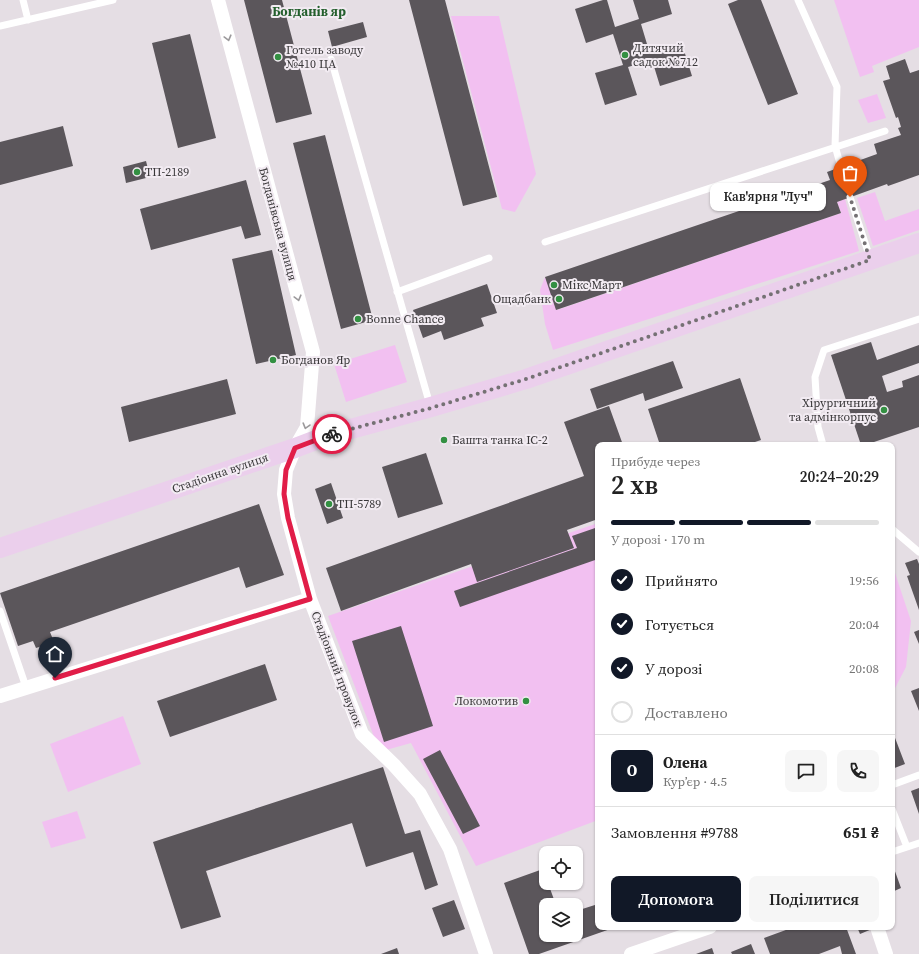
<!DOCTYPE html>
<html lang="uk">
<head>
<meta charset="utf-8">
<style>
	body { margin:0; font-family:"Source Serif 4",serif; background:#f6f6f6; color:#222; height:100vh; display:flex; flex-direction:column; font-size:15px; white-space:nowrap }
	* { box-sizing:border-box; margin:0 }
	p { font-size:13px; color:#767676 }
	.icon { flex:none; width:22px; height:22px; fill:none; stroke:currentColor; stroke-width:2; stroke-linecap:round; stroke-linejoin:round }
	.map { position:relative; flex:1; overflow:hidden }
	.drawer { position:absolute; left:595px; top:442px; width:300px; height:488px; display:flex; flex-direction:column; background:#fff; border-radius:8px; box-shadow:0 1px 3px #0004 }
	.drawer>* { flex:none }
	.tools { position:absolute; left:539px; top:846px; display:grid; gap:8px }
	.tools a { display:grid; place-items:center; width:44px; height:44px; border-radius:8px; background:#fff; box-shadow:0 1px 3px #0004; font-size:20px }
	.pin { position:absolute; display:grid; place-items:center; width:34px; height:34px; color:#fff; margin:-41px -17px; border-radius:50% 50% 50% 0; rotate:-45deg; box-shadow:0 0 4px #0007 }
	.pin .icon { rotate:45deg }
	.courier { position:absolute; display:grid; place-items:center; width:40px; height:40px; margin:-20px; border:3px solid #e11d48; border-radius:50%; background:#fff; color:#222; box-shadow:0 1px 5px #0007 }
	.bubble { position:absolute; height:28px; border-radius:8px; background:#fff; box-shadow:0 1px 3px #0004; font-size:13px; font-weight:600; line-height:28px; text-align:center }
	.head em { font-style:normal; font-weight:600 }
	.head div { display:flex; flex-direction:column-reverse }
	.head { display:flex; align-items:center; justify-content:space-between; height:68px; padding:0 16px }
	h1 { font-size:26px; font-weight:600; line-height:30px }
	.bar { display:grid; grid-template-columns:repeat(4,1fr); gap:6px 4px; align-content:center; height:48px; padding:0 16px }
	.bar i { height:5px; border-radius:3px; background:#e0e0e0 }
	.bar .active { background:#111827 }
	.bar p { grid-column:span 4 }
	.line { display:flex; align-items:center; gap:10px; padding:0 16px; border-top:1px solid #e0e0e0 }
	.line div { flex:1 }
	.round { display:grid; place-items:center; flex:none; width:42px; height:42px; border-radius:8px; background:#f6f6f6 }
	ol { padding:0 16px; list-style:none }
	li { display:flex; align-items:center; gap:12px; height:44px }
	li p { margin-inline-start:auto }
	li .icon { padding:4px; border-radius:50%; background:#111827; color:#fff; stroke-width:4 }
	li:last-child { color:#767676 }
	li i { width:22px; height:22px; border:2px solid #e0e0e0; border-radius:50% }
	.action { display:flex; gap:8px; margin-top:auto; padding:8px 16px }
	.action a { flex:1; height:46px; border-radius:8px; background:#111827; color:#fff; font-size:16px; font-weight:600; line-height:46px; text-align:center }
	.action a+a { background:#f6f6f6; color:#222 }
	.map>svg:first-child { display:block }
</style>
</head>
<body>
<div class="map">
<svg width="919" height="954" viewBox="0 0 919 954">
	<rect width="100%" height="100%" fill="#e5dee4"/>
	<!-- green -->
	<path fill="#f2c0f1" d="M834 0H919V47L872 66 874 72 860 77Z
		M451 16H499L536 174 515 212 502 209Z
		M877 94 886 118 868 123 858 100Z
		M875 192 885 221 919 209V230L873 246 857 198Z
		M845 199 859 251 553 350 545 324 540 290 545 277 557 310 841 213 837 202Z
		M395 345 407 382 346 402 334 364Z
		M598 523V820L476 866 411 743 386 750 376 742 328 616Z
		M892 564 911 621 906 667 892 694Z
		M123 716 141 764 68 792 50 744Z
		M77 811 86 838 51 848 42 822Z"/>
	<!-- building -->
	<path fill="#5b565b" d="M244 0H282L312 114 276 123Z
		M409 0H445L497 197 463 206Z
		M603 0H607L615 27 639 19 633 0H668L672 14 641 24 650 54 682 44 692 76 660 86 652 60 628 67 637 95 605 105 595 73 623 65 613 34 586 43 575 9Z
		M738 0H761L798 94 768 105 728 4Z
		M363 22 367 37 332 47 328 31Z
		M190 34 216 138 178 148 152 43Z
		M905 59 910 73 919 70V175L888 186 887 184 837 202 841 213 556 310 545 277 830 180 827 172 877 154 874 144 901 135 898 128 901 127 898 117 896 118 883 81 890 79 886 66Z
		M63 126 73 166 0 185V142Z
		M325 135 373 320 341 329 293 143Z
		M146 161 150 177 126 183 123 167Z
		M246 180 261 235 245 239 241 226 151 250 140 209Z
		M272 250 296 355 256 364 232 259Z
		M487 284 497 313 481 318 484 326 444 340 441 331 423 338 413 310Z
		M871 342 877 360 919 345V363L882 376 887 392 903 387 902 381 919 375V427L865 445H861L831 355Z
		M673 361 683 388 645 401 643 393 597 409 590 389Z
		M740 378 761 440 746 445H660L648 409Z
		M227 379 236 414 129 442 121 407Z
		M609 406 623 445H598V519L567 530 574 548 477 582 471 564 341 611 326 568 584 476 564 422Z
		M426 453 443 504 398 518 382 467Z
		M331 483 343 518 327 524 315 489Z
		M259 504 284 575 246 588 239 567 50 632 54 642 36 648 33 641 18 646 0 593Z
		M598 527V559L460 607 454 591 577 548 572 536Z
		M917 559 919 564V610L907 576 910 575 905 563Z
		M401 626 433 726 384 742 352 641Z
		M919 630V644L914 632Z
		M265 664 277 700 170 737 157 701Z
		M919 688V711L911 691Z
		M892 730 905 764 892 769Z
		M440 750 480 826 463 834 423 759Z
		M383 767 405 834 420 830 438 885 425 890 413 852 366 867 352 823 206 871 221 917 181 929 153 842Z
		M919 788V814L911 791Z
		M892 863 901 888 892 892Z
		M543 869 546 877V883H548L556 905H546V935H576V911L598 904V927H616L539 954H529L504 883Z
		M454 900 465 929 443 937 432 908Z
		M794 927H846L856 954H842L840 946 819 954H770L764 938Z
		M857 927H871L872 929 860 934Z
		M751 944 755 954H732L731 952Z
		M397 948 399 954H381Z
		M712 948 714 954H696Z"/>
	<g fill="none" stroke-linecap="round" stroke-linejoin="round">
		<!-- lane -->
		<path stroke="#fff" stroke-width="7" d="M23 0 28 20
			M798 0 837 87 835 146 841 167
			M0 26 113 0
			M331 59 430 405
			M850 197 870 258
			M545 242 885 131
			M397 292 489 258
			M823 445 818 427 815 377 824 350 919 319
			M892 529 919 552
			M0 611 26 687
			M892 785 919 775
			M892 809 907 847
			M892 852 919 843"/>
		<!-- street -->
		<path stroke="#fff" stroke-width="14" d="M218 0 313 352 307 427 295 448 286 470 284 494 288 518 310 599 362 734 394 765 420 794 450 849 486 954
			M0 696 310 599
			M877 927 886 954
			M631 954 710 927"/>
		<!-- secondary -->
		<path stroke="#ebcfec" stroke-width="20" d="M0 548 295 448 329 435 431 407 526 379 919 243"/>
	</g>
	<!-- one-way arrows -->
	<defs><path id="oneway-chevron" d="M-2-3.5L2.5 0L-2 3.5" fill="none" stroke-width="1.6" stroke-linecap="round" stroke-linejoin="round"/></defs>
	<g stroke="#9c9a9c">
		<use href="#oneway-chevron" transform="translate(228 38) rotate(75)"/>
		<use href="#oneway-chevron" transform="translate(298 298) rotate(75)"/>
		<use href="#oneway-chevron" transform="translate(306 426) rotate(106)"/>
	</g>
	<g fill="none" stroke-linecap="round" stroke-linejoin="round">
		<!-- done -->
		<path stroke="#757174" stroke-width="4" stroke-dasharray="0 7.2" d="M332 434 431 408 526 379 870 260 850 197"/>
		<!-- route -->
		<path stroke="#e11d48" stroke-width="5" d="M55 678 310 599 288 518 284 494 286 470 295 448 332 434"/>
	</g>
	<!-- markers -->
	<g fill="#339042" stroke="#f2ebf2" stroke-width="1.5">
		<circle cx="625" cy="55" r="4"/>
		<circle cx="278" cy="57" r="4"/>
		<circle cx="137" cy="172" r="4"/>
		<circle cx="554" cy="285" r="4"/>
		<circle cx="559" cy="299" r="4"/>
		<circle cx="358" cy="319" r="4"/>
		<circle cx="273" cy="360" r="4"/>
		<circle cx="884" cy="410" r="4"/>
		<circle cx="444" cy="440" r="4"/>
		<circle cx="329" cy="504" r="4"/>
		<circle cx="526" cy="701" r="4"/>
	</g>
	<g text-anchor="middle" stroke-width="4" stroke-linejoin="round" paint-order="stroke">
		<!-- poi labels -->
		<g font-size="12" fill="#383638" stroke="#f2ebf2" text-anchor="start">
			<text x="633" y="52">Дитячий<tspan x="633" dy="14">садок №712</tspan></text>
			<text x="286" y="54">Готель заводу<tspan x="286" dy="14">№410 ЦА</tspan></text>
			<text x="145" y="176">ТП-2189</text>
			<text x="562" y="289">Мікс Март</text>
			<text x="551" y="303" text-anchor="end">Ощадбанк</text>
			<text x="366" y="323">Bonne Chance</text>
			<text x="281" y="364">Богданов Яр</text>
			<text x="876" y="407" text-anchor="end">Хірургичний<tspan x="876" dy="14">та адмінкорпус</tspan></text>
			<text x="452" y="444">Башта танка ІС-2</text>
			<text x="337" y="508">ТП-5789</text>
			<text x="518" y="705" text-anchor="end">Локомотив</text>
		</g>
		<!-- street labels -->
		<g font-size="12" fill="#383638" stroke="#f2ebf2">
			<text transform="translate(278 224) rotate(75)" y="4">Богданівська вулиця</text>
			<text transform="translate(220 473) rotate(-19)" y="4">Стадіонна вулиця</text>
			<text transform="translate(337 669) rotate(69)" y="4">Стадіонний провулок</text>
		</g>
		<!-- neighbourhood labels -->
		<g font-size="13" font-weight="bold" fill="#245f2d" stroke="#f2ebf2">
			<text x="309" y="16">Богданів яр</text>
		</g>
	</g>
</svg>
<div class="tools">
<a><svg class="icon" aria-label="locate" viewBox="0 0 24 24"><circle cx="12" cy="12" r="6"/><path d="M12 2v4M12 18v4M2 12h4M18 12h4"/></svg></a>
<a><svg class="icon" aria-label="layers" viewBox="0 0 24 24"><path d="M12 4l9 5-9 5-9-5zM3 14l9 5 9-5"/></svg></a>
</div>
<div class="pin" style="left:850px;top:197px;background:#ea580c"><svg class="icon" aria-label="bag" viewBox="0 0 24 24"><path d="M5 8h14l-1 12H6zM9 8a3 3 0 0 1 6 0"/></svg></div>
<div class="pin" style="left:55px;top:678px;background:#1f2937"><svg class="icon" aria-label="home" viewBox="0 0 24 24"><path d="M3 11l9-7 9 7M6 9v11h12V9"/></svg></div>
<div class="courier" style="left:332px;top:434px"><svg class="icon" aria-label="bike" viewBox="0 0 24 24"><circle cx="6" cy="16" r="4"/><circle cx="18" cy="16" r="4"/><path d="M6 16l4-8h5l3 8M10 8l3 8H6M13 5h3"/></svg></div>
<div class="bubble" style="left:710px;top:183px;width:116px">Кав'ярня &quot;Луч&quot;</div>
<section class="drawer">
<div class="head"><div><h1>2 хв</h1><p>Прибуде через</p></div><em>20:24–20:29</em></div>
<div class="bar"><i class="active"></i><i class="active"></i><i class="active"></i><i></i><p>У дорозі · 170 m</p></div>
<ol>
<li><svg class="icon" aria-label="check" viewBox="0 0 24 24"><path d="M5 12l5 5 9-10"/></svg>Прийнято<p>19:56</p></li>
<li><svg class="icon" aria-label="check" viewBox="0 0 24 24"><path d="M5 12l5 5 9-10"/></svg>Готується<p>20:04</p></li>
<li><svg class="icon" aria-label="check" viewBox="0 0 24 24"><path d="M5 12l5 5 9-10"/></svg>У дорозі<p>20:08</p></li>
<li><i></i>Доставлено</li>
</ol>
<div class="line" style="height:72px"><b class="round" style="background:#111827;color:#fff">О</b><div><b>Олена</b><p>Кур’єр · 4.5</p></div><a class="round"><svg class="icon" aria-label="chat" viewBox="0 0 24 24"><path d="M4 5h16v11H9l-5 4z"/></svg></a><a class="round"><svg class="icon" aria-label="phone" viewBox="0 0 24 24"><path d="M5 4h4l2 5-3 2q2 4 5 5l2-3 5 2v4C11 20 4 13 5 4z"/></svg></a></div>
<div class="line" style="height:52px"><div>Замовлення #9788</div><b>651 ₴</b></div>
<div class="action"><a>Допомога</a><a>Поділитися</a></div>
</section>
</div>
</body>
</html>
